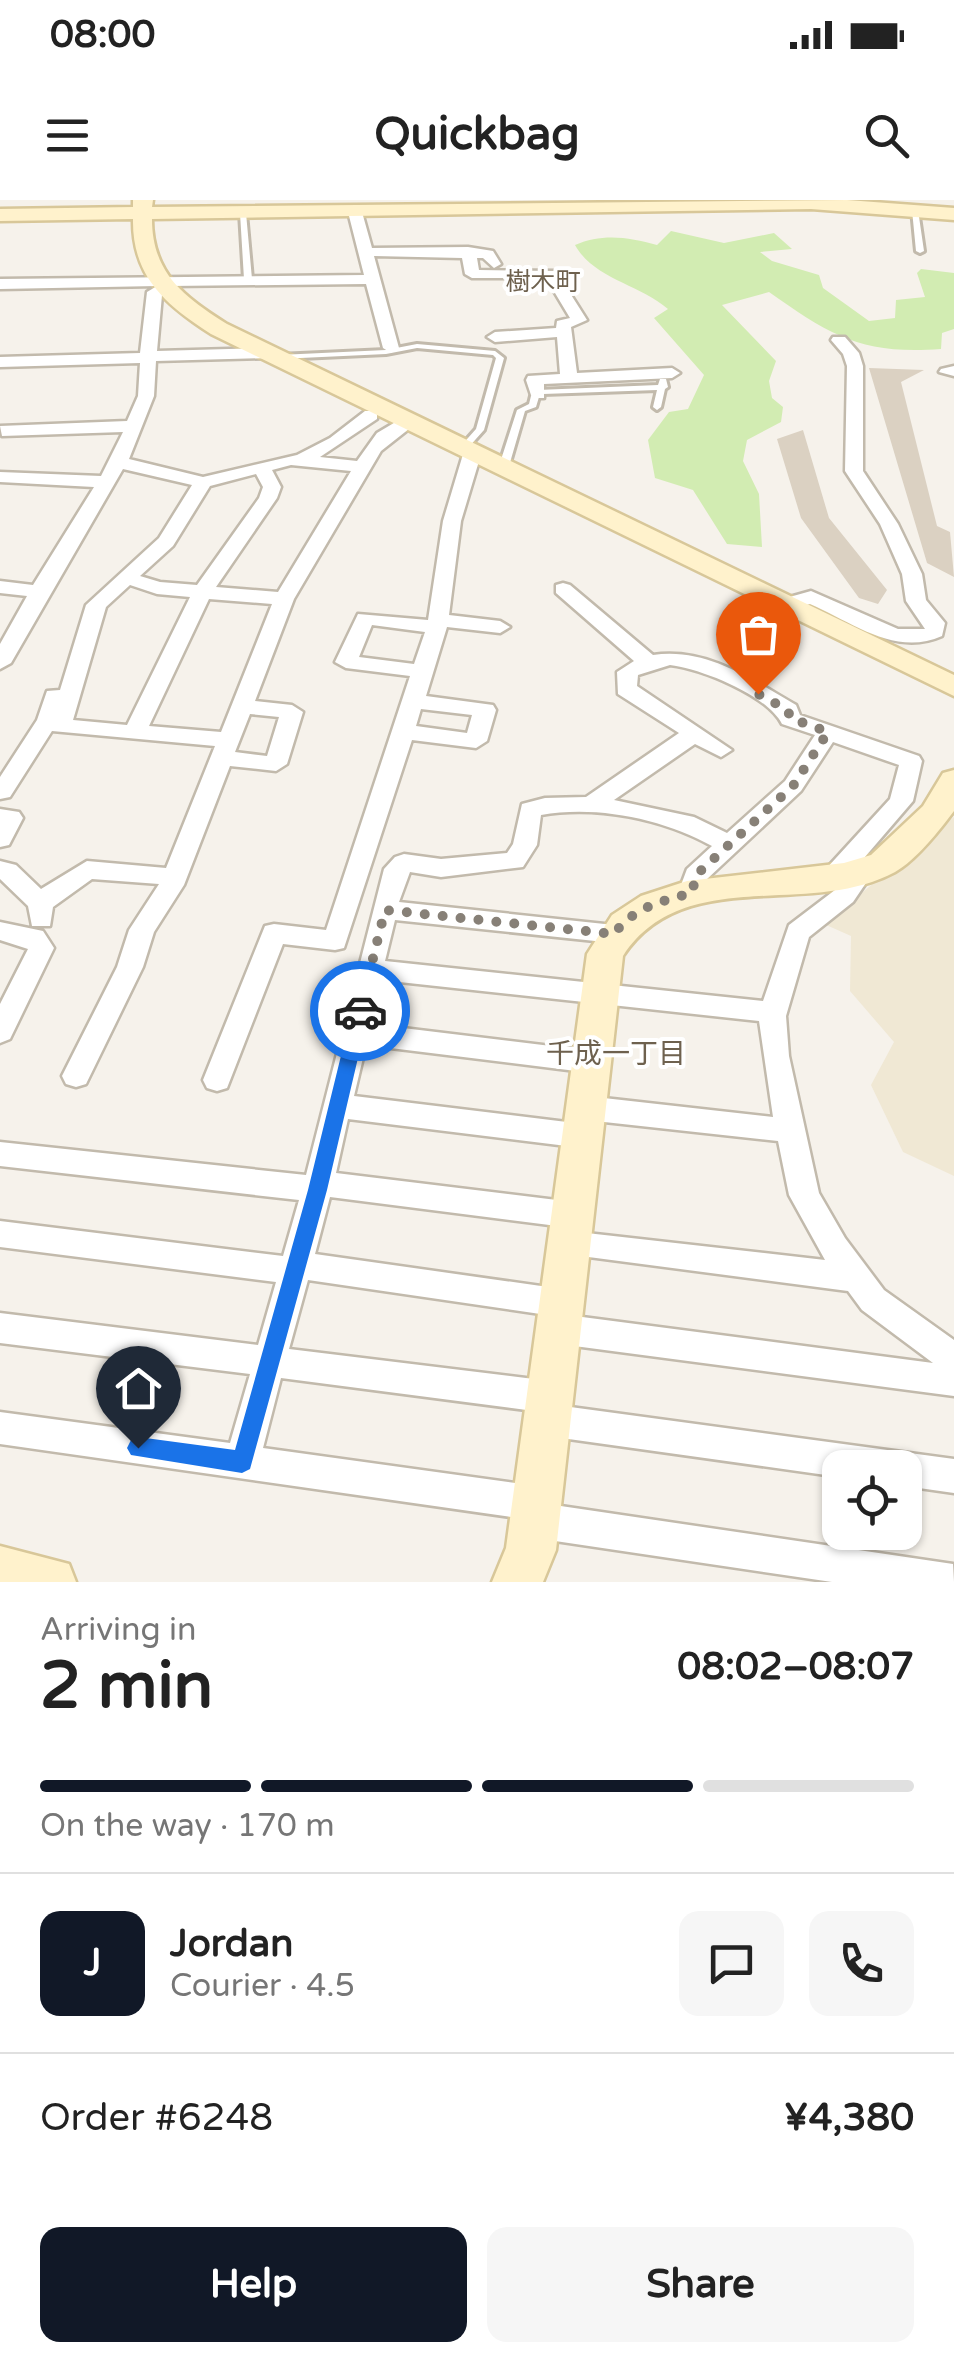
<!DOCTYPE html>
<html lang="en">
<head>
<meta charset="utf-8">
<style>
	body { margin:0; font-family:"Varela Round","Noto Sans JP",sans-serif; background:#f6f6f6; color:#222; height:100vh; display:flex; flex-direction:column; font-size:38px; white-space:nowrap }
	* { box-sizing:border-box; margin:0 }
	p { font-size:32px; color:#767676 }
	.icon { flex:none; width:55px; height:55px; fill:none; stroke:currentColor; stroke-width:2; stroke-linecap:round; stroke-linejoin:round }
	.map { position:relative; height:1382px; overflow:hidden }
	.sheet { display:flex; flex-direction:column; background:#fff; flex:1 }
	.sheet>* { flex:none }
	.buttons { position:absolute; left:822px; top:1250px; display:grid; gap:20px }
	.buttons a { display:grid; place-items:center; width:100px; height:100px; border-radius:20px; background:#fff; box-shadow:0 2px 8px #0004; font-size:50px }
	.pin { position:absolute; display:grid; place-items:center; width:85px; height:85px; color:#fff; margin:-102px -42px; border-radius:50% 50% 50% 0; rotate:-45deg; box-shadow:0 0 10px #0007 }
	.pin .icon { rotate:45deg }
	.courier { position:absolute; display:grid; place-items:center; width:100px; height:100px; margin:-50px; border:8px solid #1a73e8; border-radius:50%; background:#fff; color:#222; box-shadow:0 2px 12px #0007 }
	.summary em { font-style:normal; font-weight:800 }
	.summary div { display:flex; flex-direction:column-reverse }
	.summary { display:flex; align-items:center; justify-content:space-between; height:170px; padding:0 40px }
	h1 { font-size:65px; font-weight:800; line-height:75px }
	.bar { display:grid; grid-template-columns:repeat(4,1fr); gap:15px 10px; align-content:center; height:120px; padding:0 40px }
	.bar i { height:12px; border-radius:8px; background:#e0e0e0 }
	.bar .selected { background:#111827 }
	.bar p { grid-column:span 4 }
	.line { display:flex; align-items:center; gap:25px; padding:0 40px; border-top:2px solid #e0e0e0 }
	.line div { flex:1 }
	.round { display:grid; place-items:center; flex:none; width:105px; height:105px; border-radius:20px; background:#f6f6f6 }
	.cta { display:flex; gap:20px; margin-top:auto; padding:20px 40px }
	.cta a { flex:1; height:115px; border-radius:20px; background:#111827; color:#fff; font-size:40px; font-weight:800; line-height:115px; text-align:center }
	.cta a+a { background:#f6f6f6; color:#222 }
	.status { display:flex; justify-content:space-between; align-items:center; height:70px; padding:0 50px; background:#fff; direction:ltr }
	.status svg { height:28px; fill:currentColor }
	header { display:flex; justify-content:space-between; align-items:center; height:130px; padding:0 40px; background:#fff; font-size:45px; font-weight:800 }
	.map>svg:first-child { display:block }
</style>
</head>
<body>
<div class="status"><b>08:00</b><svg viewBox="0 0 49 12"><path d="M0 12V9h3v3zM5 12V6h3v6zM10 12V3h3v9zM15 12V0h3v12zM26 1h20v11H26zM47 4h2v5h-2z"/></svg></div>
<header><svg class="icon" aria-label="menu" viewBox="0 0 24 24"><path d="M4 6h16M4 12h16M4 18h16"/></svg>Quickbag<svg class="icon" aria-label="search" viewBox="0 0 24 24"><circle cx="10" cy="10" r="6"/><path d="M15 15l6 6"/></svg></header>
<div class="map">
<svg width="954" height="1382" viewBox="0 0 954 1382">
	<rect width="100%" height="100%" fill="#f6f2eb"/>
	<!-- education -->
	<path fill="#f0e8d4" d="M954 617V976L903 952 871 885 894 842 850 791 851 736 824 724Z"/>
	<!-- green -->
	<path fill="#d2ecb2" d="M671 31 724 43 774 33 792 49 760 52 772 61 819 75 823 88 869 121 895 118 896 100 925 97 917 73 921 69 954 73V129L942 133 941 149C863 155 831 136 769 92L722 105 776 161 769 181 772 198 783 207 781 222 747 240 743 261 759 294 762 347 727 344 693 290 655 278 648 240 669 212 688 209 704 175 654 118 668 109C639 84 594 79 575 45 602 33 629 37 657 45Z"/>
	<!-- building -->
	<path fill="#dbd1c2" d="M869 168 924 170 901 182 937 326 950 332 954 377 927 363Z
		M803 230 829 318 887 390 878 404 859 398 801 318 777 239Z"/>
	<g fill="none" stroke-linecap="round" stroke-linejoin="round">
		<!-- lane casing -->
		<g stroke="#c2baac" stroke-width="6">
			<path id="lane" d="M915 8 918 10 924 51 920 53 916 51 912 10Z
				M243 11 246 13 252 79 248 81 244 79 240 13Z
				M417 144 495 151 504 158 484 230 467 249 460 247 476 229 496 158 493 155 417 148 386 154 279 159 275 157 279 155 386 150Z
				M660 179H666L668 187 665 189 661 207 657 210 653 207 657 190 543 194 539 197 536 207 525 211 509 266 504 269 499 266 517 210 529 204 531 196 538 190 658 185Z"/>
		</g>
		<!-- street casing -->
		<g stroke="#c2baac" stroke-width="5">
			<path id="street" d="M355 8 362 12 372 48 468 47 493 51 501 64 494 68 483 58H477L479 70 556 71 587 120 571 127 577 173 672 168 680 173 672 178 544 184V198H532L526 180 528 176 560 174 557 137 495 142 487 137 495 132 556 128 557 121 570 118 546 78H472L465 74 462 58 374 56 399 148 391 153 383 148 366 84 170 86 169 92 162 95 157 151 270 148 278 153 270 158 156 161 154 196 129 259 203 277 297 255 330 238 365 211H377V219L320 257 357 261 377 233 404 217 419 221 381 251 294 399 255 501 292 505 303 512 287 564 276 571 230 566 184 685 154 732 143 767 86 884 76 887 66 884 62 876 117 767 129 730 159 684 92 679 53 707 50 726H32L28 706 0 679V661L16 665 41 689 87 661 166 668 215 546 52 531 10 597 0 599V577L37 520 47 491 60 490 86 405 159 338 192 285 123 269 11 463 0 469V444L27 396 0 393V381L33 385 94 287 0 282V272L101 276 123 232 2 236 0 226 127 221 138 196 140 163 0 167V157L140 153 147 92 157 86 0 89V79L364 75 348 12ZM291 265 351 271 278 392 216 387 277 298 281 287 272 270ZM256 274 263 287 259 298 197 385 160 382 140 376 173 346 210 286ZM130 385 157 394 190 397 127 525 73 520 106 407ZM209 399 272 404 221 532 149 526ZM250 514 279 517 267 556 235 552Z
				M833 137H845L859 153 863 166V271L898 324 922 374 926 400 945 423 942 436C895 457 852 422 810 404L786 410 776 404 779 400 811 391 898 429H925L906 401 902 374 880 324 845 271 847 166 843 154 831 140Z
				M954 166V176L939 172 941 169Z
				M473 246 482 251 461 321 449 415 500 421 510 427 500 433 447 427 426 496 493 505 496 510 487 541 476 548 412 540 344 748 335 750 283 744 227 888 217 891 207 888 203 880 265 726 274 724 326 730 410 476 346 468 335 462 358 414 428 420 443 321 464 251ZM372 425 425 432 414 464 359 457ZM421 509 472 515 467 533 416 526Z
				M563 383 570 385 653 455C707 447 752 480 796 505L800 515 919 556 922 561 913 601 858 665 870 677 853 702 809 737 786 816 789 856 819 993 845 1038 884 1090 954 1140V1196L559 1144 548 1139 543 1129 548 1119 554 1116 308 1080 289 1149 550 1181 562 1186 567 1197 563 1206 954 1259V1293L905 1286V1268H840V1277L547 1236 535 1231 530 1220 534 1211 281 1178 263 1248 537 1286 549 1291 554 1305 953 1364 954 1382H832L535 1338 523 1332 518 1318 0 1244V1212L230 1243 250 1174 0 1143V1113L258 1145 276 1082 0 1047V1021L283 1056 299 1000 0 966V942L306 975 384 669 395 657 404 654 441 659 507 653 513 644 522 604 545 598 586 597 679 533 618 494 617 472 634 461 556 393V385ZM670 465C702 469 767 495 782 524L815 535 785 581 727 633 694 617 614 600 695 544 721 557 732 550 637 486 638 475ZM833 542 899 565 890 599 825 670 822 676 825 682 840 683 835 690 789 725 763 801 385 761 395 720 614 743 623 741 627 734 623 727 614 725 399 702 410 672 441 677 523 667 537 645 541 615C597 605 663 619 712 646L687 669 678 693 691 702 700 699 707 679 801 591ZM381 780 759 821 773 917 586 896 576 900 572 908 576 916 586 920 778 941 789 995 825 1060 569 1031 558 1035 554 1044 558 1053 848 1091 862 1110 933 1163 567 1115 573 1113 578 1103 573 1093 562 1089 315 1054 330 997 573 1028 584 1024 588 1015 584 1006 573 1002 336 973 348 919 583 948 593 944 598 936 593 928 583 924 354 896 366 845 592 873 602 870 606 862 602 854 592 851 370 824Z
				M0 609 19 612 23 618 9 645 0 647Z
				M0 722 43 731 54 748 10 839 0 843V804L28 749 0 740Z"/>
		</g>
		<!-- secondary casing -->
		<g stroke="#d8c799" stroke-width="5">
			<path id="secondary" d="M133 0H153L152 7 847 0 954 8V20L811 9 152 19C152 73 184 97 227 124L954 475V496L211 134C166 105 132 77 133 19L0 21V9L133 7Z
				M954 570V611C939 631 916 660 895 672 809 719 684 663 623 756L556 1350 543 1382H492L506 1348 587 754 612 715 641 696 687 681 844 663 871 655 923 606 943 573Z
				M0 1346 69 1364 76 1382H0Z"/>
		</g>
		<!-- lane -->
		<use href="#lane" fill="#fff" fill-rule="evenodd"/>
		<!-- street -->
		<use href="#street" fill="#fff" fill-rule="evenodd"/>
		<!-- secondary -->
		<use href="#secondary" fill="#fff2cc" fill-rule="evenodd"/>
	</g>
	<!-- route -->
	<path fill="#1a73e8" d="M360 804 369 811 327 990 250 1269 242 1273 131 1255 127 1248 131 1240 138 1237 235 1250 308 990 352 811Z"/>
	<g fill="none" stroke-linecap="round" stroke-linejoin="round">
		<!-- done -->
		<path stroke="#878077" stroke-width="10" stroke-dasharray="0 18" d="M360 811 385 710 614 734C633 708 661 701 692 693L696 675 793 586 828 532 790 518 788 510 758 494"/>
	</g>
	<g text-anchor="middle" stroke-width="8" stroke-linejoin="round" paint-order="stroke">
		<!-- far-quarter labels -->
		<g font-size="25" fill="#6e614e" stroke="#fff">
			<text x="543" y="90">樹木町</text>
		</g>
		<!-- neighbourhood labels -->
		<g font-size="28" fill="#6e614e" stroke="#fff">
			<text x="616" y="863">千成一丁目</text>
		</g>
	</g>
</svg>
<div class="buttons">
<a><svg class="icon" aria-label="locate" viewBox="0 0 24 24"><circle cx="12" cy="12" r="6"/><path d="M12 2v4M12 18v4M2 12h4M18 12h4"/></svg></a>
</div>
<div class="pin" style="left:758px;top:494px;background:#ea580c"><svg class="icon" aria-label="bag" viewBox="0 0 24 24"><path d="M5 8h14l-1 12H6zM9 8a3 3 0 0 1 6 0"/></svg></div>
<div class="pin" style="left:138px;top:1248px;background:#1f2937"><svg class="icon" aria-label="home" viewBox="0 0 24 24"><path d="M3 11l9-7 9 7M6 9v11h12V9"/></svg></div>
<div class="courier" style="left:360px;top:811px"><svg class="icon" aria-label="car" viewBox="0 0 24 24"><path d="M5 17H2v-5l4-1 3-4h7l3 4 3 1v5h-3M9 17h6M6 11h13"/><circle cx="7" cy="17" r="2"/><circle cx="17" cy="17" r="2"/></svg></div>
</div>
<section class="sheet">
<div class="summary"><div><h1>2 min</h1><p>Arriving in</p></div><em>08:02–08:07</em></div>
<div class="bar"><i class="selected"></i><i class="selected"></i><i class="selected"></i><i></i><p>On the way · 170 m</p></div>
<div class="line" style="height:180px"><b class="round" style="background:#111827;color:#fff">J</b><div><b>Jordan</b><p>Courier · 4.5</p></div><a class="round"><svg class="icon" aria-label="chat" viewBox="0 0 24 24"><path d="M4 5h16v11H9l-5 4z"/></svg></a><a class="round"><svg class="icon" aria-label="phone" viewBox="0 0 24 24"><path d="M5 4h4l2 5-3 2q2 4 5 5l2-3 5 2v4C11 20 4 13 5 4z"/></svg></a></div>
<div class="line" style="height:130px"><div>Order #6248</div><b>¥4,380</b></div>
<div class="cta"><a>Help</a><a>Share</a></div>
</section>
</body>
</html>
